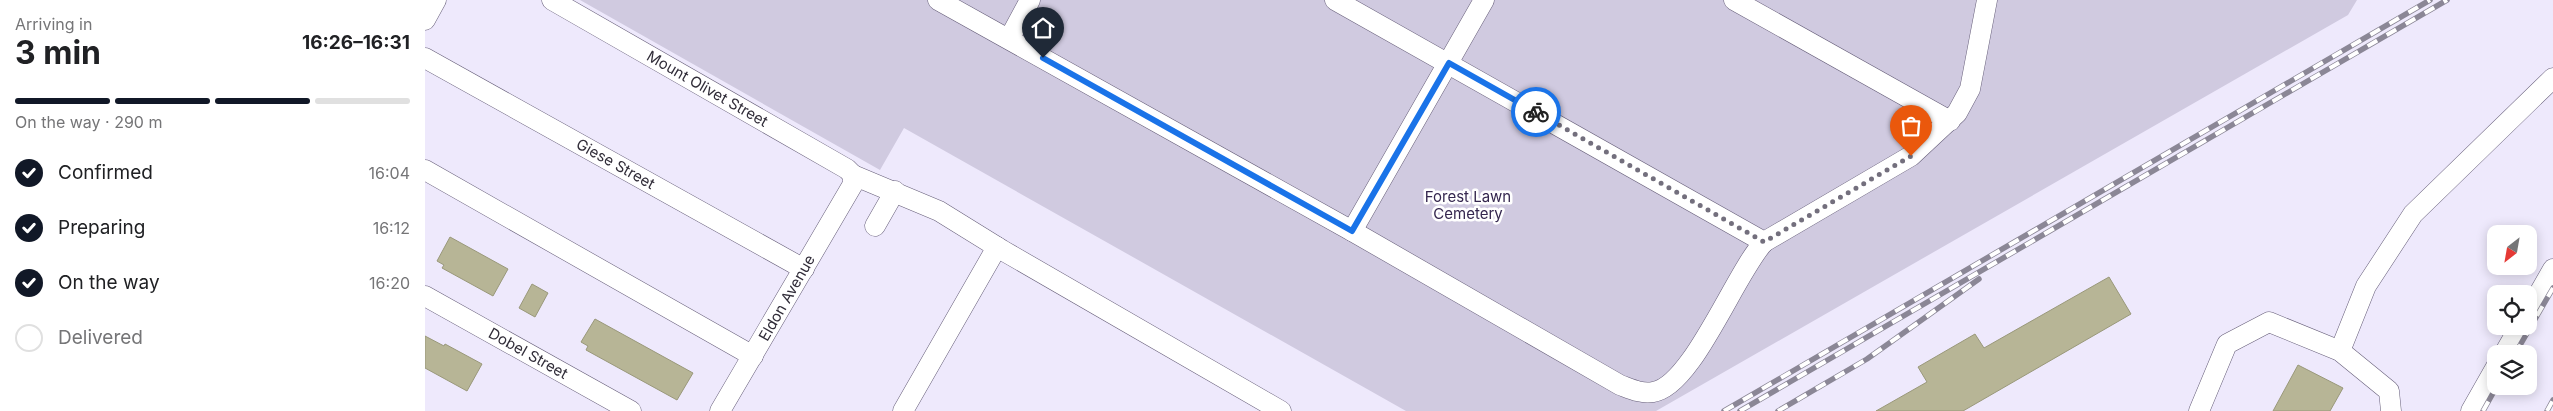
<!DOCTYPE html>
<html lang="en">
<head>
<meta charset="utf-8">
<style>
	body { margin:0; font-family:Inter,sans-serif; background:#f6f6f6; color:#202124; height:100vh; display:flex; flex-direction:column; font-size:19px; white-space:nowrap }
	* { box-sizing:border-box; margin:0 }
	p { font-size:16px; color:#757577 }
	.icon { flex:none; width:28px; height:28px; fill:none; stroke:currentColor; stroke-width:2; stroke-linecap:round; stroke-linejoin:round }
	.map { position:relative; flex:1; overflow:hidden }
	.panel { display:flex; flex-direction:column; background:#fff; width:425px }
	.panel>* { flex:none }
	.needle { width:32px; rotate:211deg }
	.controls { position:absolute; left:2062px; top:225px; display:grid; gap:10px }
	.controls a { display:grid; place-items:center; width:50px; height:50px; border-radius:10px; background:#fff; box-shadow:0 2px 12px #0003; font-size:25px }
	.pin { position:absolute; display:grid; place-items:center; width:42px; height:42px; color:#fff; margin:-51px -21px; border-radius:50% 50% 50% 0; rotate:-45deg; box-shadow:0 0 5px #0007 }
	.pin .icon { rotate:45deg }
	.courier { position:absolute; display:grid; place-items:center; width:50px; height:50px; margin:-25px; border:4px solid #1a73e8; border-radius:50%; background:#fff; color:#222; box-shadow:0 1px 6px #0007 }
	.summary em { font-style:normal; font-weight:700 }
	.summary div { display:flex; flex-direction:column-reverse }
	.summary { display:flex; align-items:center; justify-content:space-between; height:85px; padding:0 15px }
	h1 { font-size:32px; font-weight:700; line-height:38px }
	.bar { display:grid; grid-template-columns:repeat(4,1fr); gap:8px 5px; align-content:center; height:60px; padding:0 15px }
	.bar i { height:6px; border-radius:4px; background:#e0e0e0 }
	.bar .current { background:#111827 }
	.bar p { grid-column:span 4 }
	ol { padding:0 15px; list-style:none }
	li { display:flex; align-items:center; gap:15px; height:55px }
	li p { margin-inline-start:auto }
	li .icon { padding:5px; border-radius:50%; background:#111827; color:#fff; stroke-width:4 }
	li:last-child { color:#757577 }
	li i { width:28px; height:28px; border:2px solid #e0e0e0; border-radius:50% }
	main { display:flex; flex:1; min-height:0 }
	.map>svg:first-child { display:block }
</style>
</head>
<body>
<main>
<section class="panel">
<div class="summary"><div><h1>3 min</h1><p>Arriving in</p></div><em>16:26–16:31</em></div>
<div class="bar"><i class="current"></i><i class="current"></i><i class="current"></i><i></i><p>On the way · 290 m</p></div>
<ol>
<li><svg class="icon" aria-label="check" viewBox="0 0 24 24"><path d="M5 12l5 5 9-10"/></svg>Confirmed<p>16:04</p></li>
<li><svg class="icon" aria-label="check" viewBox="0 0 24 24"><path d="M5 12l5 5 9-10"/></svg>Preparing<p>16:12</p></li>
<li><svg class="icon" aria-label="check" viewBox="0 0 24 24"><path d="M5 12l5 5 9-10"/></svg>On the way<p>16:20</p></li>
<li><i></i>Delivered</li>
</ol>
</section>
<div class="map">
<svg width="2128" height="411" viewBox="0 0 2128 411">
	<rect width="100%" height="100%" fill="#eee9fc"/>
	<!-- green -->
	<path fill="#d0cae0" d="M155 0H1932L1923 15 1231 411H981L479 128 455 170Z"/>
	<!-- building -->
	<path fill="#b7b596" stroke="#99987a" d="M25 237 83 269 68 296 17 268 19 265 12 261Z
		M1684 277 1706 314 1538 411H1451L1502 382 1493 367 1550 334 1559 348Z
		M107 284 123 293 110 317 94 308Z
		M170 319 268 373 252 400 161 350 163 346 156 342Z
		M0 336 19 346 20 344 57 364 42 391 0 368Z
		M1873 365 1918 388 1905 411H1848Z"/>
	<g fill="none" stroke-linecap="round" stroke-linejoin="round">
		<!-- minor casing -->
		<g stroke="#665e79" stroke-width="21">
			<g id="minor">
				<path id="s1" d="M127 0 422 169 428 175V184L295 411"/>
				<path d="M513 0 927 231 1195 385C1206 389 1216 394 1228 392 1267 387 1310 273 1339 242"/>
				<path d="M910 0 1339 242 1486 156 1532 113 1545 89 1562 0"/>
				<path d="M1309 0 1525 121"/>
				<path d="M0 20 11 0"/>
				<path d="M584 39 605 0"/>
				<path id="s2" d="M0 58 379 269"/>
				<path d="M0 170 328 356"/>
				<path d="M428 175 514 211 577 250 856 411"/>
				<path d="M450 226 470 191"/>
				<path d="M927 231 1059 0"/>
				<path id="s3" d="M0 296 206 411"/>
				<path d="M2104 311 2128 269"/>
				<path d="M1915 351 1941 286 1988 214 2128 78"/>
				<path d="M2079 354 2095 326"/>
				<path d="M478 411 572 247"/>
				<path d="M1774 411 1802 344 1844 322 1915 351 1964 391 1966 411"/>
				<path d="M2046 411 2071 367"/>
			</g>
		</g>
		<!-- minor -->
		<use href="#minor" stroke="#fff" stroke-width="20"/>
		<!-- rail casing -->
		<g stroke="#8b8796" stroke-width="5.5">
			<path id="rail" d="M2090 354 2128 288
				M1299 411 2005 0
				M1315 411 2022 0
				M1353 411 1442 359 1554 279
				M2058 411 2072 386
				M2122 411 2128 400"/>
		</g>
		<!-- rail -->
		<use href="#rail" stroke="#fff" stroke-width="4" stroke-dasharray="11" stroke-linecap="butt"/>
	</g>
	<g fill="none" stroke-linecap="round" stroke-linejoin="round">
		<!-- done -->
		<path stroke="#736f7d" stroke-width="5" stroke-dasharray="0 9" d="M1111 112 1339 242 1486 156"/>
		<!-- route -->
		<path stroke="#1a73e8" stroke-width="6" d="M618 58 927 231 1024 63 1111 112"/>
	</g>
	<g text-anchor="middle" stroke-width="5" stroke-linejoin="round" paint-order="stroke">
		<!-- street labels -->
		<g font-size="15" fill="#312d39" stroke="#fff">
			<text dy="5" stroke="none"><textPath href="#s1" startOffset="179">Mount Olivet Street</textPath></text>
			<text dy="5" stroke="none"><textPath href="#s2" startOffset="218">Giese Street</textPath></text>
			<text transform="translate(362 298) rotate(-60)" y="5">Eldon Avenue</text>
			<text dy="5" stroke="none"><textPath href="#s3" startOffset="118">Dobel Street</textPath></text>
		</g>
		<!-- park labels -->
		<g font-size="15" fill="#35274f" stroke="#fff">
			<text x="1043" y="202">Forest Lawn<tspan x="1043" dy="17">Cemetery</tspan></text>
		</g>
	</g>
</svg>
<div class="controls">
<a><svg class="needle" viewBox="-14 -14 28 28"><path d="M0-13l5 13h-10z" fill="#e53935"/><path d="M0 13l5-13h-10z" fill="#757577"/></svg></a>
<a><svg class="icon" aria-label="locate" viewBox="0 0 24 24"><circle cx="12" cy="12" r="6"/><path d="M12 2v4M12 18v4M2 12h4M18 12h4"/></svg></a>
<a><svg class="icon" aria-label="layers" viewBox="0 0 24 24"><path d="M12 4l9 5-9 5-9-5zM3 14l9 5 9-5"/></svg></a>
</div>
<div class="pin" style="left:1486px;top:156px;background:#ea580c"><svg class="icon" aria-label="bag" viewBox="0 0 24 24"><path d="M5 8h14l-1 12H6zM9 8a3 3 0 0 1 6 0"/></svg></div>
<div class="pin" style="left:618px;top:58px;background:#1f2937"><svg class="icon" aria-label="home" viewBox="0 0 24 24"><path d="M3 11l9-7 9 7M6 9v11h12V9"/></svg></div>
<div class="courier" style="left:1111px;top:112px"><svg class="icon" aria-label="bike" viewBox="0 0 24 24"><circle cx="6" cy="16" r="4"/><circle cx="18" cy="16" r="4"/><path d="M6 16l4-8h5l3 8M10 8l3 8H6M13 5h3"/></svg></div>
</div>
</main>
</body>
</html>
